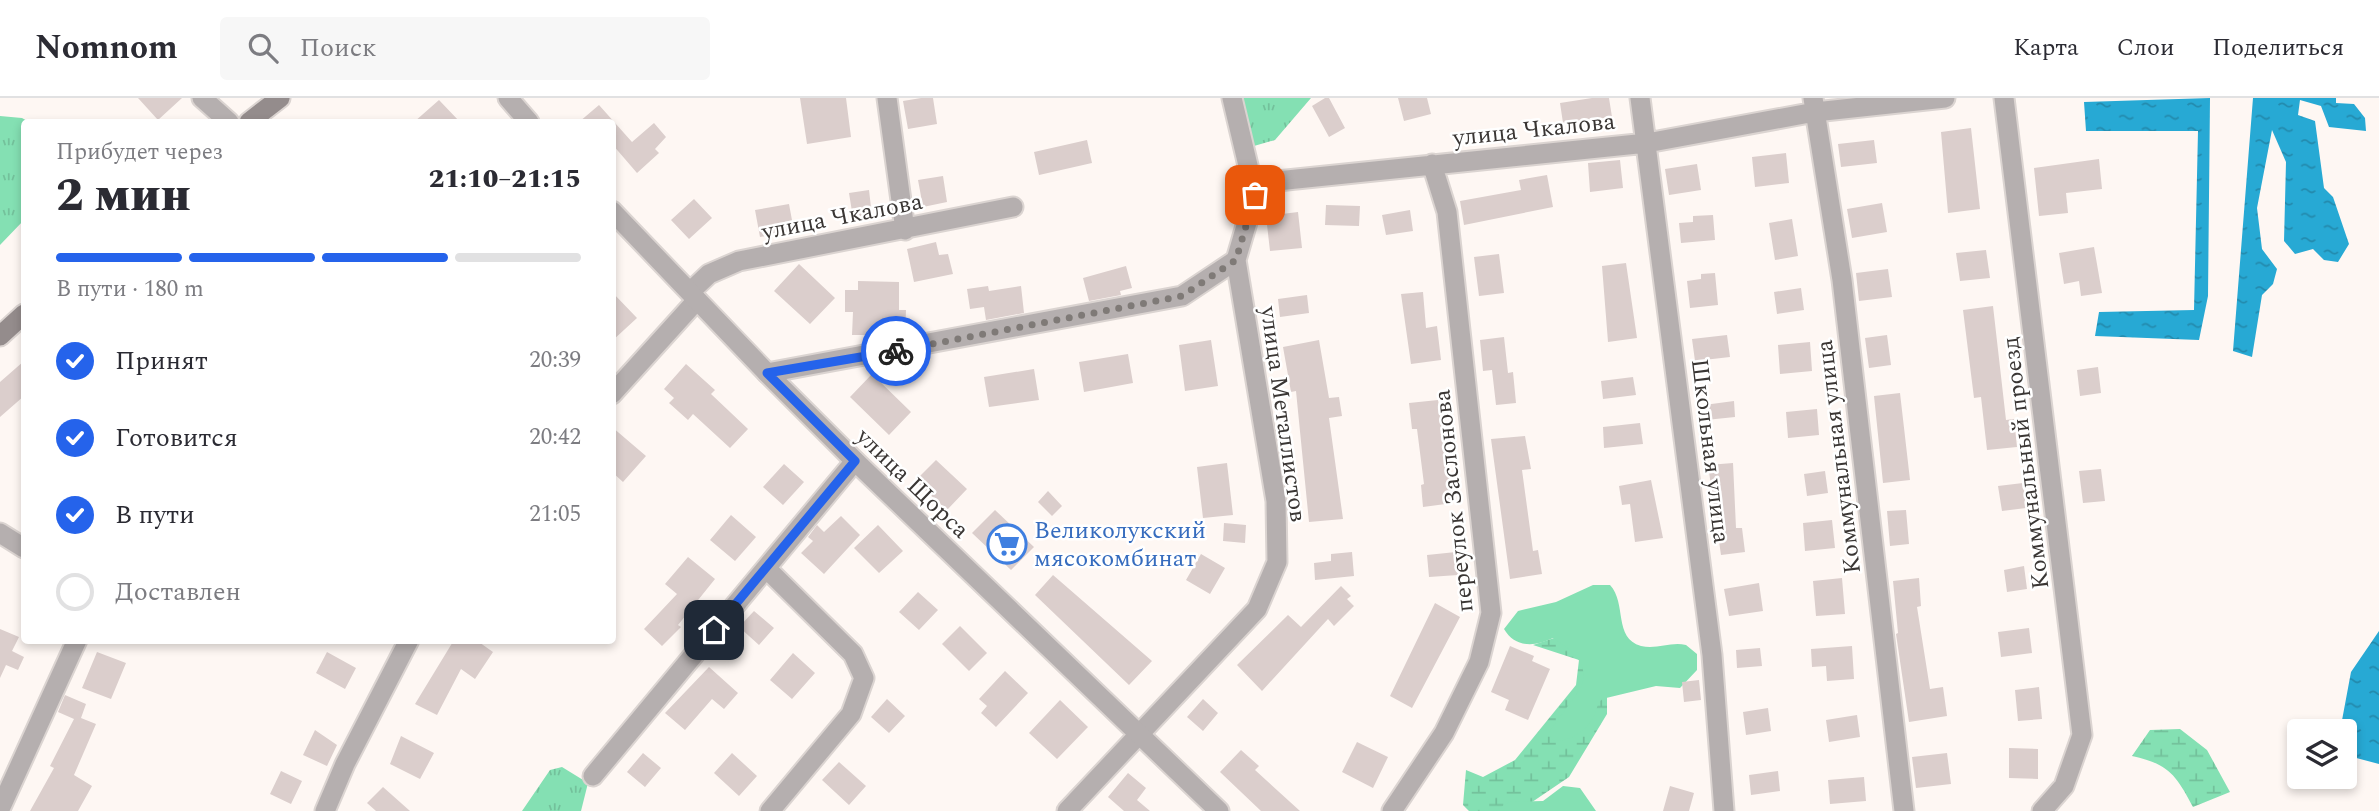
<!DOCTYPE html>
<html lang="ru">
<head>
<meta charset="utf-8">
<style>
	body { margin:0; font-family:Spectral,serif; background:#f7f7f7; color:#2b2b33; height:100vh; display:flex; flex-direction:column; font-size:26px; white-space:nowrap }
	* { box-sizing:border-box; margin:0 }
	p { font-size:23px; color:#7c7c81 }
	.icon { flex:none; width:38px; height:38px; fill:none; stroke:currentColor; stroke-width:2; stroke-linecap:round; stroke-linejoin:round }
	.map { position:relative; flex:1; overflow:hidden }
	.drawer { position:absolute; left:21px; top:21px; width:595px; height:525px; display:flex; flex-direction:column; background:#fff; border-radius:7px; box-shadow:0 4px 10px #0003 }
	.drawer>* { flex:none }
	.tools { position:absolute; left:2287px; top:621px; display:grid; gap:14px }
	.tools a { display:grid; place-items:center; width:70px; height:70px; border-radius:7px; background:#fff; box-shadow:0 4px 10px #0003; font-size:35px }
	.pin { position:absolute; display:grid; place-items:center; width:60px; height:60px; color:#fff; margin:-30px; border-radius:14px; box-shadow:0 4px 10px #0006 }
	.courier { position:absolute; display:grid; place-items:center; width:70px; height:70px; margin:-35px; border:5px solid #2563eb; border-radius:50%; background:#fff; color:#222; box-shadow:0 2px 9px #0007 }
	.headline em { font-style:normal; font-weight:800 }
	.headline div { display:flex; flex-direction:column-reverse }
	.headline { display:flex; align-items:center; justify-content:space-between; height:119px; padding:0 35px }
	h1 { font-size:46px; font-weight:800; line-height:52px }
	.bar { display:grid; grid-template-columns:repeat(4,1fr); gap:10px 7px; align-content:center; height:84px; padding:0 35px }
	.bar i { height:9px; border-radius:5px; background:#e1e1e2 }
	.bar .selected { background:#2563eb }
	.bar p { grid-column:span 4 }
	ol { padding:0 35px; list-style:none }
	li { display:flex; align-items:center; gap:21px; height:77px }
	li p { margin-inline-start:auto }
	li .icon { padding:7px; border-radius:50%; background:#2563eb; color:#fff; stroke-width:4 }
	li:last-child { color:#7c7c81 }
	li i { width:38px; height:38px; border:4px solid #e1e1e2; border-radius:50% }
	header { display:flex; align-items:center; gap:42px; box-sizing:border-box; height:98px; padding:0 35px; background:#fff; border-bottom:2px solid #e1e1e2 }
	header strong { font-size:33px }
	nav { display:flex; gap:38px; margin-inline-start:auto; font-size:24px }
	.search { width:490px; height:63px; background:#f7f7f7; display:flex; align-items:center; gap:18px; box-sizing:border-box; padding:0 24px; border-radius:7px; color:#7c7c81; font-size:26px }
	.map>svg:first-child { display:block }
</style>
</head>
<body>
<header>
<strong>Nomnom</strong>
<div class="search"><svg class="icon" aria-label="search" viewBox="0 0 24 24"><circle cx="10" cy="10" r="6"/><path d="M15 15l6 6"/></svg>Поиск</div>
<nav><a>Карта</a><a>Слои</a><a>Поделиться</a></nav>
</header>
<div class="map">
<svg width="2379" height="713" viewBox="0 0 2379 713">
	<defs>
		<pattern id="grass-tufts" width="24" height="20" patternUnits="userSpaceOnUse" patternTransform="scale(1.75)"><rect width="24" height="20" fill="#84e0b3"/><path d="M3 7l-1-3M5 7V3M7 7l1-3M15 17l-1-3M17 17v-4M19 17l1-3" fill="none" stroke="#73c19b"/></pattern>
		<pattern id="wetland-marsh" width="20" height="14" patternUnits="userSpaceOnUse" patternTransform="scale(1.75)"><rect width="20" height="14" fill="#84e0b3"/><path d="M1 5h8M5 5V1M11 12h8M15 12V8" fill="none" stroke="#73c19b"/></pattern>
		<pattern id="water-ripples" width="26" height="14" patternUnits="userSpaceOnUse" patternTransform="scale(1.75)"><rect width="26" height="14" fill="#27a9d4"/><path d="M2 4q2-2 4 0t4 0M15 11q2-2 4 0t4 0" fill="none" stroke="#238aad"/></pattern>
	</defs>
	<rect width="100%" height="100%" fill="#fef7f3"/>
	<!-- grass -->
	<path fill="url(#grass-tufts)" d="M1243 0H1311L1275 42 1254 48Z
		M0 18 22 20 29 24H24V122L0 147Z
		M562 669 588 685 581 713H522L550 672Z"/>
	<!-- wetland -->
	<path fill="url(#wetland-marsh)" d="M1557 539 1607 583V616L1569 679 1519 713H1469L1463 707 1466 672 1483 679 1515 662 1576 587 1579 562 1533 547Z
		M2180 631 2207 652 2230 694 2193 709C2176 677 2169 666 2132 658L2150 632Z"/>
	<!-- garden -->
	<path fill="#84e0b3" d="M1593 487H1610C1627 505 1613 540 1641 548 1657 552 1671 543 1686 547L1697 556V572L1680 590 1656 588 1602 601C1596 607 1598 609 1595 616 1588 632 1570 645 1553 642L1548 636 1580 591C1592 567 1572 552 1553 540 1535 549 1515 550 1504 531L1518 513 1556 504Z
		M1563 688 1580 690 1596 713H1495L1509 704 1543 703Z"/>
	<!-- water -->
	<path fill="url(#water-ripples)" d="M2210 0 2208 198 2199 242 2095 238 2099 214 2194 212 2198 33H2086L2084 4Z
		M2253 0H2336V5L2354 6 2365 20 2366 33 2329 29 2321 8 2300 2 2298 17 2315 23 2324 90 2333 99 2349 146 2338 164 2324 162 2313 151 2295 156 2284 143 2286 64 2272 32 2257 110 2262 151 2277 171 2273 186 2262 197 2252 259 2233 253Z
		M2379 533V666L2345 657V634L2340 633 2351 574Z"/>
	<!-- building -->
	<path fill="#dbcecc" d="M138 0H182L158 22Z
		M800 0H846L851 39 807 46Z
		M921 0H933L937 26 908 31 903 3Z
		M1325 0H1329L1345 30 1329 39 1312 8Z
		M1398 0H1427L1431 16 1404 23Z
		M1592 0H1609L1612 19 1563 25 1560 5Z
		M439 2 460 24H414Z
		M599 7 632 44 654 25 666 39 655 51 659 55 637 75 612 46V24H579Z
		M1971 30 1980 111 1948 115 1941 34Z
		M1087 42 1092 65 1039 77 1034 54Z
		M1874 42 1877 65 1841 69 1838 46Z
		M1786 55 1789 85 1755 89 1752 59Z
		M2099 61 2102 91 2066 95 2068 115 2039 118 2034 70Z
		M1620 62 1623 90 1590 94 1588 65Z
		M1697 66 1701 92 1669 97 1665 71Z
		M1547 77 1553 109 1464 127 1460 103 1521 92 1519 82Z
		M943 78 947 104 923 109 918 82Z
		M869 92 872 118 853 120 849 95Z
		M694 101 712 120 689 141 671 122Z
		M1882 105 1887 134 1852 140 1847 111Z
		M789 106 794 133 760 139 755 112Z
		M1326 107 1360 108 1359 128 1325 127Z
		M1410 112 1413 133 1386 137 1382 117Z
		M1298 114 1302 150 1270 153 1266 118Z
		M1713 117 1715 142 1681 145 1679 125 1693 124V118Z
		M1792 121 1798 158 1775 162 1769 125Z
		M936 144 939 157 948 156 953 176 914 184 907 151Z
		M2094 149 2102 195 2081 198 2079 183 2064 186 2059 155Z
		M1986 152 1990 180 1960 183 1956 155Z
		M1499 156 1504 195 1479 198 1474 159Z
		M1626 165 1637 240 1608 244 1602 168Z
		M799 166 835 200 810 226 774 193Z
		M1126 168 1132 190 1120 193 1121 197 1089 203 1083 180Z
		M1888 171 1892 199 1859 203 1856 175Z
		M1715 175 1718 207 1690 210 1687 183 1701 181V176Z
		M858 183 899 184V212H906L905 237H852L853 214H845V192H858Z
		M988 188 989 193 1021 188 1024 215 986 222 984 209 970 211 967 191Z
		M1801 190 1804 212 1777 216 1774 194Z
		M612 194 637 220 612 243Z
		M1423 194 1426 230 1437 228 1441 262 1411 266 1401 196Z
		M1307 197 1309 215 1280 219 1278 201Z
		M1993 208 2006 322 2014 321 2017 349 1987 352 1981 299 1974 300 1963 212Z
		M1727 237 1730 259 1695 263 1692 241Z
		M1887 237 1891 267 1869 270 1865 240Z
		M1504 239 1508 275 1513 274 1516 305 1496 307 1492 272 1483 273 1480 242Z
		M1211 242 1218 288 1185 293 1179 247Z
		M1319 242 1329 300 1339 299 1342 318 1329 320 1343 421 1309 424 1296 293 1291 294 1283 249Z
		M1810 244 1812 273 1780 276 1778 247Z
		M1128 256 1133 285 1084 294 1079 264Z
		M24 263V298L0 319V284Z
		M686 266 715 292 711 296 748 331 730 350 693 316 688 322 669 305 674 300 664 291Z
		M2098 269 2101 295 2080 298 2077 272Z
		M1034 271 1039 302 989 309 984 279Z
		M872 276 911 314 889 337 850 299Z
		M1633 279 1636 297 1603 301 1601 283Z
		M1900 295 1910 382 1883 385 1874 298Z
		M1438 302 1453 405 1423 409 1421 387 1424 386 1417 331H1412L1409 305Z
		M1734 303 1735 319 1706 322 1704 307Z
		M1817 311 1819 337 1788 340 1786 314Z
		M1640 325 1643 346 1604 350 1603 329Z
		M612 329 646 358 623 384 612 374Z
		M1525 338 1531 371 1522 372 1533 453 1538 452 1542 476 1510 481 1491 341Z
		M936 362 967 391 947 412 915 383Z
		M1227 365 1233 417 1203 420 1197 369Z
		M1733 365 1736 430H1742L1745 454 1721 457 1708 367Z
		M784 366 804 384 783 407 763 389Z
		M2101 371 2105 403 2083 405 2079 373Z
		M1825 373 1828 395 1807 398 1804 376Z
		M1651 382 1663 440 1635 444 1630 406 1622 407 1619 388Z
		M2023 385 2026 410 2002 413 1998 388Z
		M1048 393 1062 408 1052 418 1038 404Z
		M995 412 1034 449 1011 472 972 435Z
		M1906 412 1909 446 1890 448 1887 413Z
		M731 417 756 439 735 463 710 442Z
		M841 418 860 437 824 476 801 455 813 443 808 439 817 427 824 434Z
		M1832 422 1835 450 1805 453 1803 425Z
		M1224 425 1246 427 1245 445 1223 443Z
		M878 427 903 453 879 475 854 450Z
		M1352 454 1354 478 1315 482 1314 465 1331 463V456Z
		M1456 454 1458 477 1429 479 1427 457Z
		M1201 456 1225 470 1210 496 1186 482Z
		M688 459 715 481 678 527 681 529 662 548 644 531 677 496 665 486Z
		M2024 468 2027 491 2007 494 2004 472Z
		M1053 477 1152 563 1129 587 1035 497Z
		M1842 480 1845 516 1816 518 1813 483Z
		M1919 480 1921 508 1917 509 1930 591 1943 589 1947 618 1909 624 1896 536 1898 535 1893 483Z
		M1759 485 1763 513 1729 518 1724 491Z
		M1341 488 1351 498 1347 501 1354 508 1334 528 1328 521 1262 593 1237 567 1288 517 1301 529Z
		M918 494 938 512 919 532 899 514Z
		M1435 505 1460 519 1412 610 1390 598Z
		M754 513 774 530 759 547 739 529Z
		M960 528 987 555 969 573 942 546Z
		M2029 530 2032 555 2001 559 1998 534Z
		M0 531 19 539 12 553 24 559 18 572 6 567 0 580Z
		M454 542H476L493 554 475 581 461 571 437 617 415 606Z
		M1510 548 1534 558 1532 563 1550 571 1528 622 1505 612 1509 602 1491 594Z
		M1852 548 1854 581 1827 583 1826 568 1812 569 1811 551Z
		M1760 550 1762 568 1737 570 1736 552Z
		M97 554 126 565 111 601 82 590Z
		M327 554 356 570 345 591 316 575Z
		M793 555 815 575 792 601 770 582Z
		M709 569 738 595 724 611 712 601 685 632 665 615Z
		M1005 573 1028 595 996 629 981 615 987 608 979 601Z
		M1699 582 1701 602 1684 604 1682 584Z
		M2039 589 2042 621 2018 623 2015 592Z
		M65 597 86 606 81 620 96 626 74 677 92 688 78 713H30L54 670 50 668 74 621 58 614Z
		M887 601 905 618 889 635 871 619Z
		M1203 601 1218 615 1203 633 1187 619Z
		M1060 602 1088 629 1057 661 1029 635Z
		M1768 610 1771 633 1746 637 1743 614Z
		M1857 617 1860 639 1829 644 1826 622Z
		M315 632 337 647 327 668 303 657Z
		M401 638 434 655 420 681 390 666Z
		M1357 644 1388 659 1373 690 1342 674Z
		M2009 650 2038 651V681L2009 680Z
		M1241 652 1259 668 1255 672 1300 713H1261L1220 674Z
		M643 655 661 670 645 689 627 674Z
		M732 655 757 678 739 698 714 675Z
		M1947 655 1951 686 1916 690 1912 659Z
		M839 664 866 688 849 707 822 682Z
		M281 673 302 683 291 706 270 696Z
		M1778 673 1780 693 1751 697 1749 677Z
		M1128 675 1146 690 1137 702 1150 713H1124L1108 699Z
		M1864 679 1866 703 1830 706 1828 682Z
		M1670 688 1694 695 1689 713H1663Z
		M383 689 410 713H376L367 705Z"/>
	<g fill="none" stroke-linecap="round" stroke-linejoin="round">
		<!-- minor casing -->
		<g stroke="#dbd4d1" stroke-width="23">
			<path id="minor" d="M202 0 229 24
				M887 0 905 132
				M1640 0 1712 557 1724 713
				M1813 0 1842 182 1904 713
				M2004 0 2082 637 2064 688 2042 713
				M1255 97 1277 83 1647 45 1815 14 1945 0
				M690 194 709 176 739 163 1013 109
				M767 275 1182 198 1236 162
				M612 296 697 202
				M0 435 24 450
				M766 470 853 556 864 580 851 616 770 713
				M593 678 855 363
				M0 711 77 542
				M325 713 345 666 409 542
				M1067 713 1257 511 1277 464 1276 403 1236 162 1255 97 1232 0
				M1392 713 1444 635 1479 564 1491 515 1447 114 1432 66"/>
		</g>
		<!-- tertiary casing -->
		<g stroke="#dbd4d1" stroke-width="23">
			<path id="tertiary" d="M508 0 529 24
				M612 113 767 275 855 363 1219 713"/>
		</g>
		<!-- secondary casing -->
		<g stroke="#dbd4d1" stroke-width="23">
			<path id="secondary" d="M249 24 280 0
				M0 238 24 216"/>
		</g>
		<!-- minor -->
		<use href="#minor" stroke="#b5afaf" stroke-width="19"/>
		<!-- tertiary -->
		<use href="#tertiary" stroke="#b5afaf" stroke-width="19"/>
		<!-- secondary -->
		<use href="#secondary" stroke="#948c8c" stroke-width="19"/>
	</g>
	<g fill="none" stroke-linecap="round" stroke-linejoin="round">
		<!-- done -->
		<path stroke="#7f7a77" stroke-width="7" stroke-dasharray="0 12.6" d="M896 253 1182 198 1236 162 1255 97"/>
		<!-- route -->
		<path stroke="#2563eb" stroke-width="9" d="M714 532 855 363 767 275 896 253"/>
	</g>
	<!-- icons -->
	<defs>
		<g id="supermarket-ring" transform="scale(2.0125)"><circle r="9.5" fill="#fff" stroke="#3f7fe0" stroke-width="1.5"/><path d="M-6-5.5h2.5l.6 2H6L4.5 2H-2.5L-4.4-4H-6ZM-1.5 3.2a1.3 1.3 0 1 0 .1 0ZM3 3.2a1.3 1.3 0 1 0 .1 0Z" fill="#3f7fe0"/></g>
	</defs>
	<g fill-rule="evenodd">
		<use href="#supermarket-ring" x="1007" y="446"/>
	</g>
	<g text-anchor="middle" stroke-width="5" stroke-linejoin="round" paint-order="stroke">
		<!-- street labels -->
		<g font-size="24" fill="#3a3634" stroke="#fff">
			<text transform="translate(1534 31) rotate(-6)" y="8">улица Чкалова</text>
			<text transform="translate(842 118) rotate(-11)" y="8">улица Чкалова</text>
			<text transform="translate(1284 316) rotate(82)" y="8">улица Металлистов</text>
			<text transform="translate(1711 353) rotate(83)" y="8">Школьная улица</text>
			<text transform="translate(1838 359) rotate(-97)" y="8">Коммунальная улица</text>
			<text transform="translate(2025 365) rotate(-97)" y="8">Коммунальный проезд</text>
			<text transform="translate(913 385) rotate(44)" y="8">улица Щорса</text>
			<text transform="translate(1453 403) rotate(-96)" y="8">переулок Заслонова</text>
		</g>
		<!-- shop labels -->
		<g font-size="24" fill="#366cbe" stroke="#fff" text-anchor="start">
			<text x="1034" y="440">Великолукский<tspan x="1034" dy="28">мясокомбинат</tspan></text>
		</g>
	</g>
</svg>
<div class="tools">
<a><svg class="icon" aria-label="layers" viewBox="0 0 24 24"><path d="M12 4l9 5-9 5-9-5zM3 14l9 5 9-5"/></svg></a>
</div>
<div class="pin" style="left:1255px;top:97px;background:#ea580c"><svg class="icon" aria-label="bag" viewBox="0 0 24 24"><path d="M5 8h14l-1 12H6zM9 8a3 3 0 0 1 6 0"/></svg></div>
<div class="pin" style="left:714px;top:532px;background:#1f2937"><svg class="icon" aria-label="home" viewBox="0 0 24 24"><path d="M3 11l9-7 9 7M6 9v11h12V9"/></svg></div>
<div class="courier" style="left:896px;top:253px"><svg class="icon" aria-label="bike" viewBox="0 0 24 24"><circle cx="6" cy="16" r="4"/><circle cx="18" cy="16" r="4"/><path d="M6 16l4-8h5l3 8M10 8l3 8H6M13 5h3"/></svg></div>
<section class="drawer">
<div class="headline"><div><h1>2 мин</h1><p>Прибудет через</p></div><em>21:10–21:15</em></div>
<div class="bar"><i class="selected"></i><i class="selected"></i><i class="selected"></i><i></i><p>В пути · 180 m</p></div>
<ol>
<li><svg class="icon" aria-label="check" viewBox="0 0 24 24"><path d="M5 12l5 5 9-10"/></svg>Принят<p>20:39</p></li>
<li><svg class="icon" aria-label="check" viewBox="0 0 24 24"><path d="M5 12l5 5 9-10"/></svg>Готовится<p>20:42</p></li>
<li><svg class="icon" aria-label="check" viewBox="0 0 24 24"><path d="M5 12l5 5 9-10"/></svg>В пути<p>21:05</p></li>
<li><i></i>Доставлен</li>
</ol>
</section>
</div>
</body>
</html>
